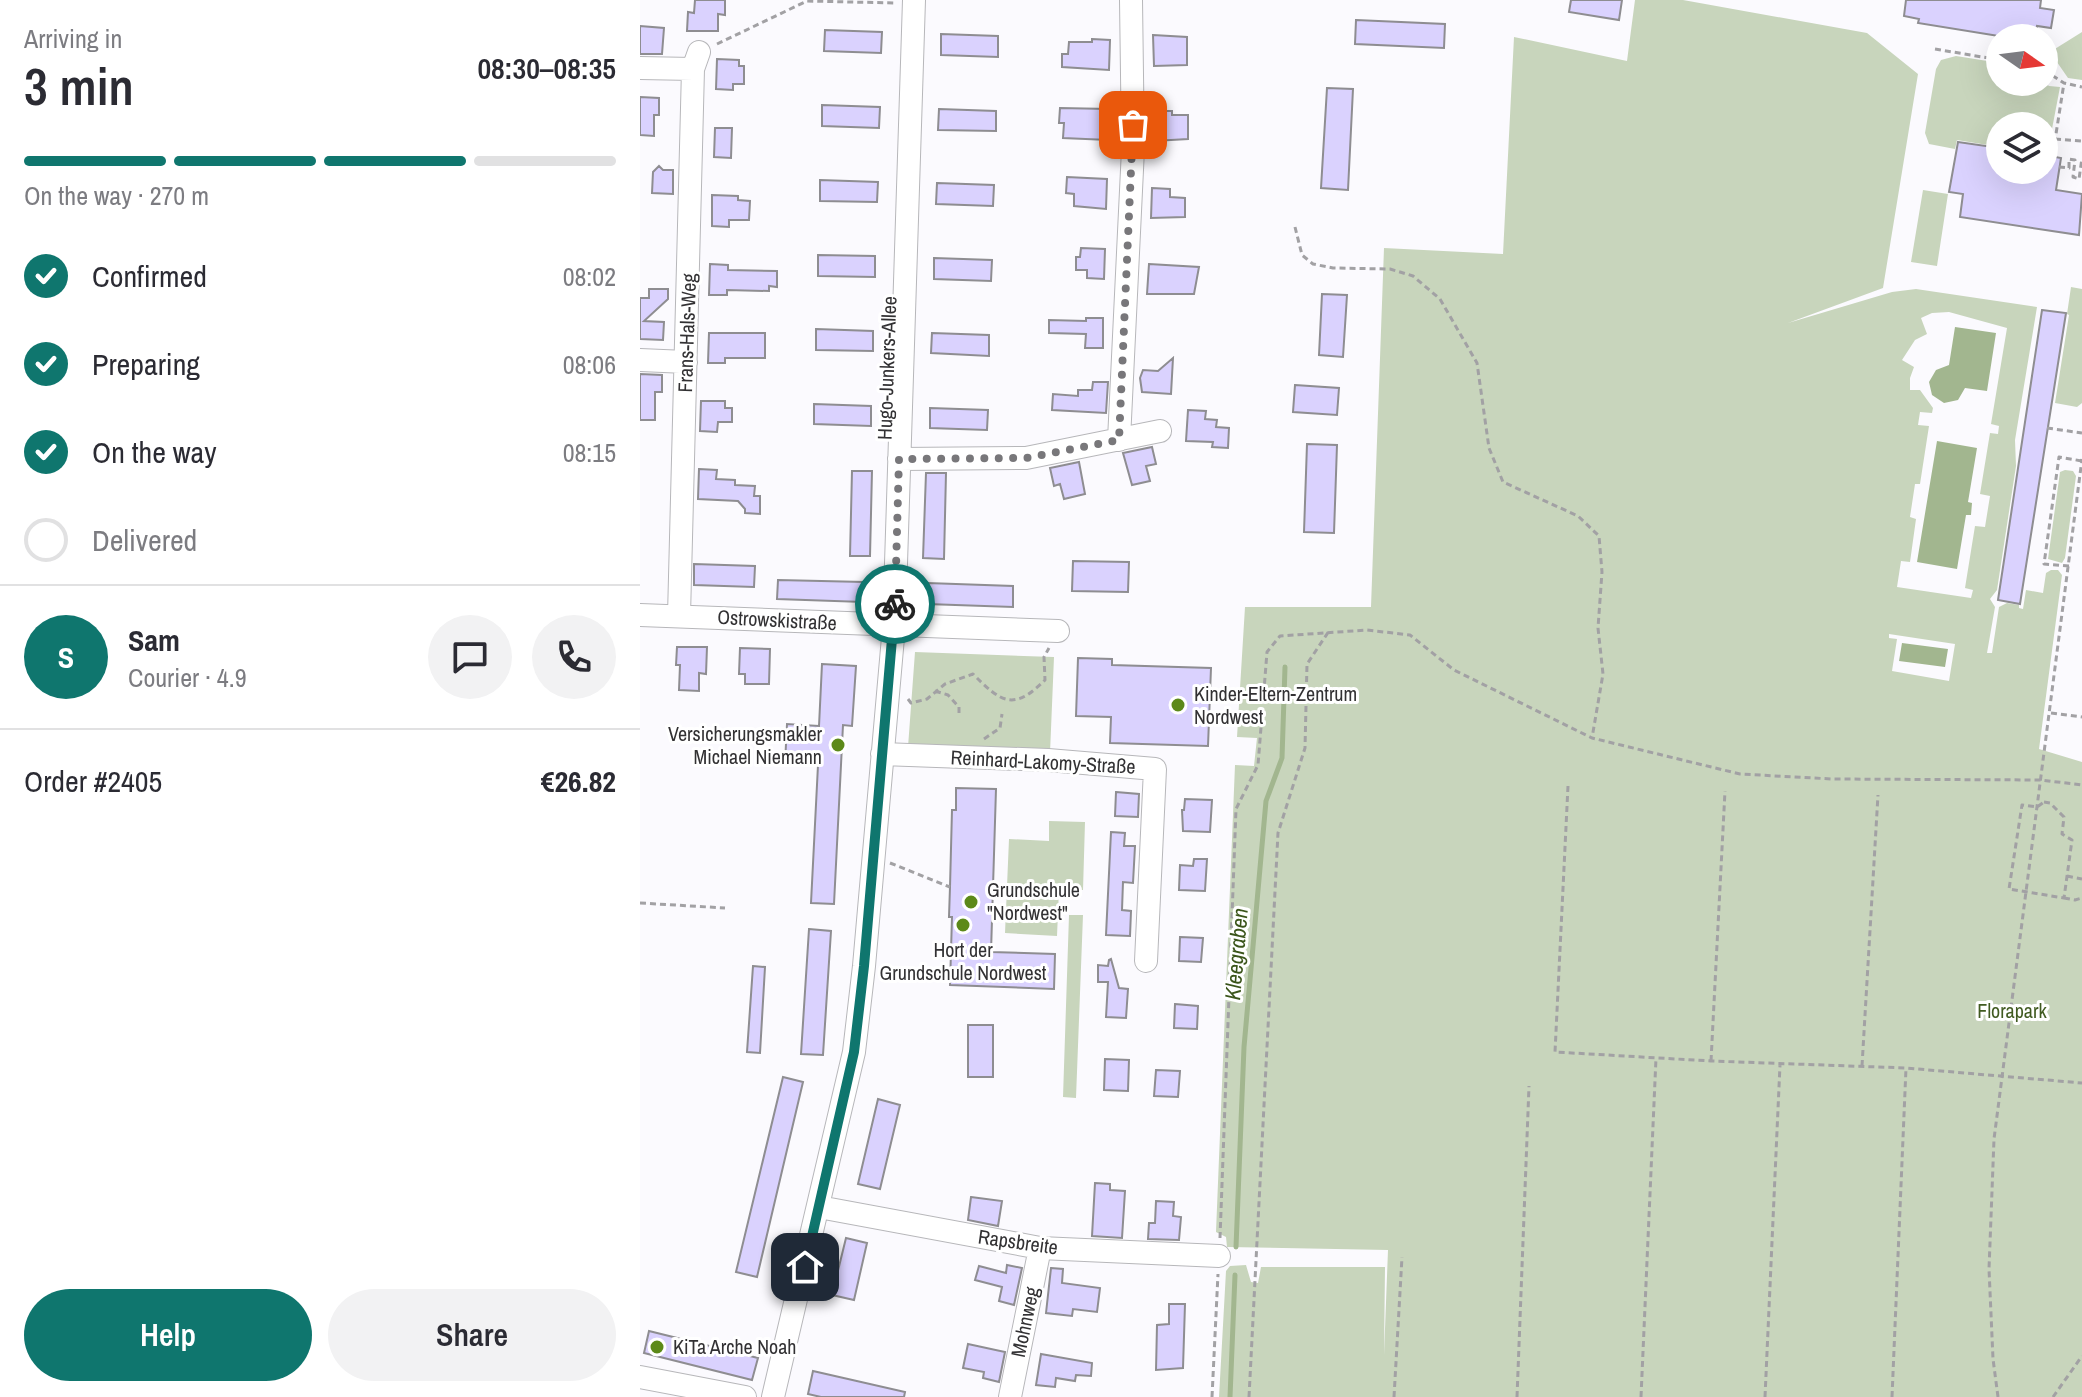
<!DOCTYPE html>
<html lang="en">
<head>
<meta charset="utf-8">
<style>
	body { margin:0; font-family:"Archivo Narrow",sans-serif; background:#f2f2f3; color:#2b2b33; height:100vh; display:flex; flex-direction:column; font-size:30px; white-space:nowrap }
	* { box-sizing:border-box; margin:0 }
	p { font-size:26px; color:#7c7c81 }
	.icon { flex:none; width:44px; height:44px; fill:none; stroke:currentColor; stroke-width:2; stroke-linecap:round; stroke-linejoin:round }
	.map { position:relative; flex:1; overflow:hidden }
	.sheet { display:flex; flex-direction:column; background:#fff; width:640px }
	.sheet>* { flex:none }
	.needle { width:52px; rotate:104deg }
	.buttons { position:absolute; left:1346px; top:24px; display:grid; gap:16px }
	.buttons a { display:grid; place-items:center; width:72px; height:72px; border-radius:50%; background:#fff; box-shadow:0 8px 32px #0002; font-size:40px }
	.pin { position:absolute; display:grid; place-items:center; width:68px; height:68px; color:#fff; margin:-34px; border-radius:16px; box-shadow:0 4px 12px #0006 }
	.courier { position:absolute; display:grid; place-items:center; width:80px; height:80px; margin:-40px; border:6px solid #0f766e; border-radius:50%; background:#fff; color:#222; box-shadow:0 2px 10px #0007 }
	.head em { font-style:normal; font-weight:600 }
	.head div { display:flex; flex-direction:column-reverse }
	.head { display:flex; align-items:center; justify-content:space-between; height:136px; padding:0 24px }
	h1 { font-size:52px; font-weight:600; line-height:60px }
	.bar { display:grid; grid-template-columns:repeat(4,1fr); gap:12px 8px; align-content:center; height:96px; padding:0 24px }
	.bar i { height:10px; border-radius:6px; background:#e1e1e2 }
	.bar .on { background:#0f766e }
	.bar p { grid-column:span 4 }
	.line { display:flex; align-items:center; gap:20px; padding:0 24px; border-top:2px solid #e1e1e2 }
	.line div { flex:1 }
	.round { display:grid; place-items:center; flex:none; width:84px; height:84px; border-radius:42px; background:#f2f2f3 }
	ol { padding:0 24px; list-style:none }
	li { display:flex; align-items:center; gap:24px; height:88px }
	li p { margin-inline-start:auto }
	li .icon { padding:8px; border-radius:50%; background:#0f766e; color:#fff; stroke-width:4 }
	li:last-child { color:#7c7c81 }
	li i { width:44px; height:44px; border:4px solid #e1e1e2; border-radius:50% }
	.button { display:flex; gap:16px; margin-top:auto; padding:16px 24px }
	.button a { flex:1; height:92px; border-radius:48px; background:#0f766e; color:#fff; font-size:32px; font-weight:600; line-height:92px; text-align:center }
	.button a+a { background:#f2f2f3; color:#2b2b33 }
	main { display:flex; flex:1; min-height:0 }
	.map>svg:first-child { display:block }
</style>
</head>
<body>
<main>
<section class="sheet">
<div class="head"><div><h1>3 min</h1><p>Arriving in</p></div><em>08:30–08:35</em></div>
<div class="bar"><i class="on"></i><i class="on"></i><i class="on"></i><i></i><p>On the way · 270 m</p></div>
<ol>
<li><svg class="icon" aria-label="check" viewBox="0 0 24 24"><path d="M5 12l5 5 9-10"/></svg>Confirmed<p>08:02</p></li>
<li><svg class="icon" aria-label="check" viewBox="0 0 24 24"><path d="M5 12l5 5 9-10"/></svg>Preparing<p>08:06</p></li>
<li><svg class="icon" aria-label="check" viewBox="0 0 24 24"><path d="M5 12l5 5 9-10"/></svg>On the way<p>08:15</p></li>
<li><i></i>Delivered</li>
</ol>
<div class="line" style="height:144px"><b class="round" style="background:#0f766e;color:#fff">S</b><div><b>Sam</b><p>Courier · 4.9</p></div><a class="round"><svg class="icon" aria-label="chat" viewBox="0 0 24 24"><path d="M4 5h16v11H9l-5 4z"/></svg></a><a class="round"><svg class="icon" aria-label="phone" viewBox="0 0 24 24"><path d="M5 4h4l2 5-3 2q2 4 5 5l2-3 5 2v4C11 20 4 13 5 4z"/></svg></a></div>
<div class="line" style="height:104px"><div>Order #2405</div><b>€26.82</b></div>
<div class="button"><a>Help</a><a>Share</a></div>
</section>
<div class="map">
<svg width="1442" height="1397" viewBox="0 0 1442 1397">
	<rect width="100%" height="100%" fill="#fbfafe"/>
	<!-- green -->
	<path fill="#c8d5bc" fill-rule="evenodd" d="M995 0H1043L1227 33 1278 74 1243 288 1148 323 1252 292 1276 289 1397 307 1375 440 1376 466 1357 590 1350 599 1355 607 1347 653H1352L1359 607 1367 603 1379 605V608L1383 609 1386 590 1403 593 1406 573 1411 570H1418L1422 575 1399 749 1442 762V1397H579L586 1271 590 1266 606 1265 611 1282 618 1283 621 1267H745L744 1355 748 1250 587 1247 586 1237 576 1232 595 765 614 766 617 738 597 737 605 607H731L744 248 863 254 874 37 987 61ZM1309 312 1367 328 1351 424 1359 426 1358 434 1350 433 1340 494 1350 496 1345 527 1335 526 1325 588 1333 590 1331 598 1257 587 1261 561 1270 562 1276 519 1270 517 1275 484H1280L1289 426 1278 425 1280 412 1292 413 1293 408 1280 390H1270V378L1274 367 1262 360 1275 340 1287 334 1281 318 1292 313ZM1249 634 1315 644 1309 681 1252 671 1257 639 1249 638Z
		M1442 32V80L1428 78 1410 52Z
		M1316 56 1360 63V82H1404L1409 86 1420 87 1412 129 1404 126H1360V147L1317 140 1315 149 1289 144 1285 133 1296 69 1301 60Z
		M1283 190 1308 194 1297 266 1271 262Z
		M1431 287 1442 289V403L1437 407 1415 403 1429 315 1427 314Z
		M1425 470 1433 471 1436 476 1425 558 1422 563 1408 559 1420 472Z
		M275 652 414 657 410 753 268 747Z
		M409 821 445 822 443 890 419 889 417 936 365 933 369 839 409 841Z
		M429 915H443L436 1098 423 1097Z"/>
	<!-- water -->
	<path fill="#a2b68f" d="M1315 327 1356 333 1347 391 1325 388 1318 400 1304 403 1292 395 1289 382 1296 370 1309 365Z
		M1297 441 1337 448 1328 502 1332 503 1331 515H1326L1317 569 1277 562Z
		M1262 643 1308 649 1305 667 1259 661Z"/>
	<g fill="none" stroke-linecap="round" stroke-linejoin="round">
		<!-- stream -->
		<path stroke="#a2b68f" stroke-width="5" d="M596 1247 604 1047 626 801 642 758 645 667
			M590 1397 595 1275"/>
	</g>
	<!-- building -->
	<path fill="#dad2fe" stroke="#8e8d91" stroke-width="2" d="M55 0H85V15L78 14V31H47L48 12 54 13Z
		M931 0H982L979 20 929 12Z
		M1266 0H1401L1400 8 1414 10 1411 28 1397 26 1395 37 1381 35 1380 38H1371L1278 23 1279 19 1264 16Z
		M716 20 805 24 804 48 715 44Z
		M0 26 24 28 22 54H0Z
		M185 30 242 32 241 53 184 51Z
		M301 34 358 36V57L301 55Z
		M513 35 547 37V65L514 66Z
		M452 39 470 40 469 70 422 67V54H428L429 42H452Z
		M77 59 99 60V66H104V84H93V90L76 89Z
		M687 88 713 89 708 190 681 188Z
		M0 97 19 98V115H14V136L0 135Z
		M182 105 240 107 239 128 182 126Z
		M420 108 469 109 468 140 423 138 424 123H419Z
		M299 109 356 111V131L298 130Z
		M514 111H532V115H548V139L514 141Z
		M75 128H92L91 158 74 157Z
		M1318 142 1360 148V170H1404V155L1421 158 1416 190 1442 194 1439 235 1320 217 1323 194 1309 192Z
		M19 166 23 170H33V194L12 193 13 172Z
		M427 177 467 179 466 209 434 206V194L426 193Z
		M180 180 238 182 237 202 180 201Z
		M297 183 354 185 353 206 296 204Z
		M512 188 530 189V197L545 198V217L511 218Z
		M72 195 98 196V200L110 201 109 220H89V227L72 226Z
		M441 248 465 249 464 279 447 278V270H436V257H440Z
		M178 255 235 256V277L178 276Z
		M294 258 352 260 351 281 294 279Z
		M70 264 88 265V270L137 271V287L129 286V291L87 290V295H69Z
		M509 264 559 267 554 294H507Z
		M9 289H28V299L4 321 24 322 23 340 0 339V298H9Z
		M682 294 707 295 703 357 679 355Z
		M1402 310 1426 313 1380 604 1358 600Z
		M446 318H463V348H445L446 334 409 333V320L446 321Z
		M176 329 233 331V351L176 350Z
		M69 333H125V358H85V363H68Z
		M292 333 349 335V356L291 353Z
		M533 358 531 394 502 392 500 378 503 370 518 371Z
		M0 374 22 375V392H15V420H0Z
		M453 382H468L466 413 412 410 413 394 438 396V390H452Z
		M655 385 699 388 697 415 653 412Z
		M61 401H85V408H92V422H78L77 432 60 431Z
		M174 404 231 406V426L174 424Z
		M290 408 348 410 347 430 290 428Z
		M548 410 566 411 565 419 577 420 576 427 589 428 588 448 572 447 573 442 546 441Z
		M667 444 697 445 694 533 664 532Z
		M512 447 516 464 506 466 510 481 492 485 483 453Z
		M439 462 445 494 424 499 420 484 414 486 410 468Z
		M59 469 77 470 76 479 95 480V485L115 486 114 496H120V514L105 513V509L98 501 58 499Z
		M212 471H232L230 556H210Z
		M286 473H306L304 559 283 558Z
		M433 561 489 562 488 592 432 591Z
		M54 564 115 566 114 587 54 585Z
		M138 580 224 582 223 602 137 599Z
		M287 583 373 586V607L287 604Z
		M37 647H67L66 674 59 673V691L39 690 40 665H36Z
		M100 648 130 649 129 684H105V674H99Z
		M438 658 472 659V665L571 668 568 746 470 743 471 717 436 716Z
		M182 664 216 666 212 726 203 725 194 904 171 903 178 765 145 764 147 724 179 726Z
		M316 788 356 789 351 952 415 954 414 989 310 985 312 917H309L310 887 312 810H316Z
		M476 792 499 794 498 817 475 816Z
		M545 799 572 800 570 832 543 831 542 810H544Z
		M471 832 485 833 484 846H495L493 883 483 882 482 910 491 911 490 936 466 935Z
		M554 859H567L565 891 539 890 540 865 553 866Z
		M169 929 191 931 183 1055 161 1054Z
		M540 937 563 938 561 962 539 961Z
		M471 959 479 988 488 989 486 1018 466 1017 468 982H458V965L468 966 469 960Z
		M113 966 125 967 120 1053 107 1052Z
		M535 1004 558 1006 557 1029 534 1028Z
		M328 1025H353V1077H328Z
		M465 1059 489 1060 488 1091 464 1090Z
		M516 1070 540 1071 538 1097 514 1096Z
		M143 1077 163 1082 117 1277 96 1272Z
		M238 1099 260 1105 240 1189 218 1184Z
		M455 1183 470 1184V1190L485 1191 482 1238 452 1236Z
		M331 1197 362 1201 358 1226 328 1220Z
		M516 1201 534 1202 533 1216 541 1217 539 1240 508 1239 509 1223H515Z
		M206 1238 227 1243 214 1300 192 1295Z
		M367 1265 382 1268 374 1305 359 1301 362 1287 335 1280 339 1266 366 1273Z
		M411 1268 423 1269 422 1283 460 1288 457 1312 433 1309 432 1316 406 1313Z
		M529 1304H545L543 1368 516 1370 517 1325 529 1324Z
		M9 1331 118 1358 112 1380 4 1353Z
		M328 1344 365 1352 359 1382 343 1378 344 1372 323 1368Z
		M401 1354 452 1363 451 1376 436 1375 435 1381 416 1378 415 1387 396 1385Z
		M173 1371 265 1392 264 1397H181L168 1394Z"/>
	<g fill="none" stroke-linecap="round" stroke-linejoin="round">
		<!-- minor casing -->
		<g stroke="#b7b7ba" stroke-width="24">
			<path id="minor" d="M0 68 53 69
				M0 360 46 362
				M479 440 493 149 491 0
				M259 459 386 458 520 431
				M0 615 418 631
				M39 616 53 69 59 52
				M242 754 408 760 515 769 506 961
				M179 1207 400 1248 579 1256
				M0 1377 105 1397
				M133 1397 214 1052 224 966 254 626 274 0
				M370 1397 400 1248"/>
		</g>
		<!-- path -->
		<path stroke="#a2a1a4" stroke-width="3" stroke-dasharray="6 4" stroke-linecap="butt" d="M77 44 167 1 255 3
			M1295 49 1360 60
			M1404 70 1424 83 1442 87
			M1415 139 1442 141
			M1413 153 1424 83
			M1419 167 1429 168V159L1435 160 1433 177 1439 179 1442 158
			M655 227 662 255 673 264 693 268 750 269 773 276 800 299 837 363 849 448 863 482 938 516 959 536 962 572 958 628 963 674 952 738
			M1407 428 1442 433
			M1429 566 1404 564 1419 457 1442 461
			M295 691 308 695 319 707V717
			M268 699 271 703 287 699 305 684 333 674C361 702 373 712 405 680L404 657 409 648
			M1411 713 1442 717
			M344 739 360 728 362 714
			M928 786 915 1052 1071 1061 1266 1068 1442 1083
			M1404 802 1410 803 1424 817 1422 834 1432 840 1424 898 1369 889 1382 805 1397 807Z
			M250 863 310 887
			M1427 876 1442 879
			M1424 898 1435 900 1442 898
			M0 903 85 908
			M1071 1061 1085 791
			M1222 1066 1238 795
			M580 1238 596 809 618 765 627 652 640 636 727 630 770 635 814 670 952 738 1100 774 1192 779 1401 780 1442 785
			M572 1397 578 1274
			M609 1397 638 833 665 748 667 664 689 631
			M754 1397 762 1257
			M877 1397 889 1086
			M1001 1397 1016 1058
			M1125 1397 1140 1065
			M1252 1397 1266 1068
			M1358 1397 1353 1359 1349 1269 1354 1139 1442 459
			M1413 1397 1442 1356"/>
		<!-- minor -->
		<use href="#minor" stroke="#fff" stroke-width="22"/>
	</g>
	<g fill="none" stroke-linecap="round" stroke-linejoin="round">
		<!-- done -->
		<path stroke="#78777a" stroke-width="8" stroke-dasharray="0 14.4" d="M255 604 259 459 386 458 479 440 493 125"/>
		<!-- route -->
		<path stroke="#0f766e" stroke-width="10" d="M165 1267 214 1052 224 966 255 604"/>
	</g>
	<!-- markers -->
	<g fill="#5c8919" stroke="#fff" stroke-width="3">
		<circle cx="538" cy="705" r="8"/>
		<circle cx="198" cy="745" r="8"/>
		<circle cx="331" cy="902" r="8"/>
		<circle cx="323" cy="925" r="8"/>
		<circle cx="17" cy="1347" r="8"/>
	</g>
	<g text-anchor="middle" stroke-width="6" stroke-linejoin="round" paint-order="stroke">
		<!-- street labels -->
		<g font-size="20" fill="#323133" stroke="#fff">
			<text transform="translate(47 333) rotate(-88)" y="7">Frans-Hals-Weg</text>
			<text transform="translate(247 368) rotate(-88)" y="7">Hugo-Junkers-Allee</text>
			<text transform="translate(137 620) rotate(3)" y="7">Ostrowskistraße</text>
			<text transform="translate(403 762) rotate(3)" y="7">Reinhard-Lakomy-Straße</text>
			<text transform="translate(378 1242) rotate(8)" y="7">Rapsbreite</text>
			<text transform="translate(385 1322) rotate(-78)" y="7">Mohnweg</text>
		</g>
		<!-- poi labels -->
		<g font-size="20" fill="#323133" stroke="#fff" text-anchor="start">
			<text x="554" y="701">Kinder-Eltern-Zentrum<tspan x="554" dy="23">Nordwest</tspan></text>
			<text x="182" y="741" text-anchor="end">Versicherungsmakler<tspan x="182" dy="23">Michael Niemann</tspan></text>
			<text x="347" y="897">Grundschule<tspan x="347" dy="23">"Nordwest"</tspan></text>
			<text x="323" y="957" text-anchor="middle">Hort der<tspan x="323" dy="23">Grundschule Nordwest</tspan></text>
			<text x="33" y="1354">KiTa Arche Noah</text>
		</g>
		<!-- park labels -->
		<g font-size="20" fill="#415b21" stroke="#fff">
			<text x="1372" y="1018">Florapark</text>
		</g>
		<!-- water labels -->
		<g font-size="22" font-style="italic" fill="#3b551b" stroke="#fff">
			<text transform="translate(596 954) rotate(-85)" y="8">Kleegraben</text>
		</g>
	</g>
</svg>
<div class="buttons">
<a><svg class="needle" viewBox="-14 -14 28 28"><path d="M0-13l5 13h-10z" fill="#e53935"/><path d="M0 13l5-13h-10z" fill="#7c7c81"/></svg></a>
<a><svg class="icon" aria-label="layers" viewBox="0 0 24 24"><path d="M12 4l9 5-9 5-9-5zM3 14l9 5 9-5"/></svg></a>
</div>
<div class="pin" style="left:493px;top:125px;background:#ea580c"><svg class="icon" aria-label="bag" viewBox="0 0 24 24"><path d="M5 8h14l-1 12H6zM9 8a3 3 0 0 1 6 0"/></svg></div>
<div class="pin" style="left:165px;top:1267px;background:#1f2937"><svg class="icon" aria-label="home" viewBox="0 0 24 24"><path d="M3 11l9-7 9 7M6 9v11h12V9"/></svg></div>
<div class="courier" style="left:255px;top:604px"><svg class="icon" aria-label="bike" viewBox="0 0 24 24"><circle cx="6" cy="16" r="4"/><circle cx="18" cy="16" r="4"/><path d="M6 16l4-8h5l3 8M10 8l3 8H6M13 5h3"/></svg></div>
</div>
</main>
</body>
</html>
